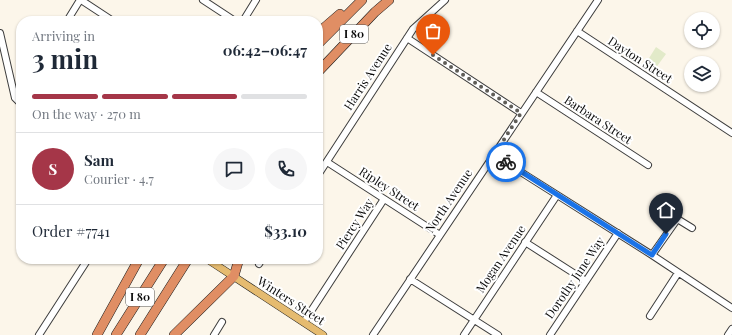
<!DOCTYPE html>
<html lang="en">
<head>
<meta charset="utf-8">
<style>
	body { margin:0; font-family:"Playfair Display",serif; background:#f6f6f7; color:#1f2937; height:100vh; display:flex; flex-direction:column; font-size:15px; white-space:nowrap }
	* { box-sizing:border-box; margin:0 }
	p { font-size:13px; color:#747a83 }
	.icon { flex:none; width:22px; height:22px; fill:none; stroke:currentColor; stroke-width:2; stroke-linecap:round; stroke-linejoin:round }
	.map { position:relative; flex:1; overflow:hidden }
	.details { position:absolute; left:16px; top:16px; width:307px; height:248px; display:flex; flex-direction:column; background:#fff; border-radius:16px; box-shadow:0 1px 3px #0004 }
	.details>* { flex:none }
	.fabs { position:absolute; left:684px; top:12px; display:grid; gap:8px }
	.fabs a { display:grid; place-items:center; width:36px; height:36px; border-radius:50%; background:#fff; box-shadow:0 1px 3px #0004; font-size:20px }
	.pin { position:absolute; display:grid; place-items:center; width:34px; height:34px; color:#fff; margin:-41px -17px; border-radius:50% 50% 50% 0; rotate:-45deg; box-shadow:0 0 4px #0007 }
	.pin .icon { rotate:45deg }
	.courier { position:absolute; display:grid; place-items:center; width:40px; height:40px; margin:-20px; border:3px solid #1a73e8; border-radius:50%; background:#fff; color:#222; box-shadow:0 1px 5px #0007 }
	.overview em { font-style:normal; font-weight:700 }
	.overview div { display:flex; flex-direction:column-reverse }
	.overview { display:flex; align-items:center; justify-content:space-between; height:68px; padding:0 16px }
	h1 { font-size:26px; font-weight:700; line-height:30px }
	.bar { display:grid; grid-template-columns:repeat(4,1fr); gap:6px 4px; align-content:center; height:48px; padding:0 16px }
	.bar i { height:5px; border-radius:3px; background:#e0e1e3 }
	.bar .on { background:#a53648 }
	.bar p { grid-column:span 4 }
	.line { display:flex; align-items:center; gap:10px; padding:0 16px; border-top:1px solid #e0e1e3 }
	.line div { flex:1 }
	.round { display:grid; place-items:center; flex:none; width:42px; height:42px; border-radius:21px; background:#f6f6f7 }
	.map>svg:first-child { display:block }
</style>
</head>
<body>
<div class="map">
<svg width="732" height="335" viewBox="0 0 732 335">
	<rect width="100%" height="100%" fill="#fcf6ea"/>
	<!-- pitch -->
	<path fill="#e2eac9" d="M656 47 666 54 655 69 646 63Z"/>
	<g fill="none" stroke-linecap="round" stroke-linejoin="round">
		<!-- minor casing -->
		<g stroke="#3d3d3d" stroke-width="8">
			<path id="minor" d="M81 0 113 21
				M203 0 235 21
				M67 21 80 0
				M243 21 256 0
				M577 31 732 133
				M0 33 15 98 21 104
				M407 38 521 113
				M536 92 648 165
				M494 155 652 255 732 308
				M327 162 440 235
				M318 175 413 29 445 0
				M525 242 586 281
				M652 255 676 221 679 220 692 228
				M259 264 262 259
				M410 279 498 335
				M650 316 678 273
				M304 322 384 199
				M39 335 88 259
				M214 335 222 322
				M373 335 598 0
				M464 335 557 195
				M550 335 618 233
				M728 335 732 329"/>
		</g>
		<!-- major casing -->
		<g stroke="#1b1b1b" stroke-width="8">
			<path id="major" d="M207 259 323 335"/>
		</g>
		<!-- highway casing -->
		<g stroke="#1b1b1b" stroke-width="10">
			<path id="highway" d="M318 33 340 14
				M318 44 362 0
				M318 72 375 12 389 0
				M97 335 139 259
				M116 335 164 259
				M140 335 188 259
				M174 335 234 276 239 259"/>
		</g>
		<!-- minor -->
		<use href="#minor" stroke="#fff" stroke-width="6"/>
		<!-- major -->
		<use href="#major" stroke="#e5bb70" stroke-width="7"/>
		<!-- highway -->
		<use href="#highway" stroke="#e08e64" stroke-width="9"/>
	</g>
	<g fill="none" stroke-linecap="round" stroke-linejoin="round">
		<!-- done -->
		<path stroke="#5f5d58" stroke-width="4" stroke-dasharray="0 7.2" d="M433 55 521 113 494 155 506 162"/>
		<!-- route -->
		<path stroke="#1a73e8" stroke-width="5" d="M506 162 652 255 666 234"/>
	</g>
	<g text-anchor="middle" stroke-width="4" stroke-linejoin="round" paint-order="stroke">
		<!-- shield labels -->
		<g fill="#fff" stroke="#545454" stroke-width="1">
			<rect x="340" y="25" width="28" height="18" rx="3"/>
			<rect x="126" y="288" width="28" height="18" rx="3"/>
		</g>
		<g font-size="11" font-weight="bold" fill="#0a0a0a">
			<text x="354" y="38">I 80</text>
			<text x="140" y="301">I 80</text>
		</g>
		<!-- street labels -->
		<g font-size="12" fill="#0a0a0a" stroke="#fff">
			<text transform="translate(640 60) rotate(33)" y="4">Dayton Street</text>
			<text transform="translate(368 77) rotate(-57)" y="4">Harris Avenue</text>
			<text transform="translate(598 120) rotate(33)" y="4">Barbara Street</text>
			<text transform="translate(389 189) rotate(33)" y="4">Ripley Street</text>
			<text transform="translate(449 201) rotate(-56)" y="4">North Avenue</text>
			<text transform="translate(355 224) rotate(-57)" y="4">Piercy Way</text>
			<text transform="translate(501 259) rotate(-56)" y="4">Mogan Avenue</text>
			<text transform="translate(575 278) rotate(-56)" y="4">Dorothy June Way</text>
			<text transform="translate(291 301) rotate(33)" y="4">Winters Street</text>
		</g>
	</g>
</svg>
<div class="fabs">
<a><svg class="icon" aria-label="locate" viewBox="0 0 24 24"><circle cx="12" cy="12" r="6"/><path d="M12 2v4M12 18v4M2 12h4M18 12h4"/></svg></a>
<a><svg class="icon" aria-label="layers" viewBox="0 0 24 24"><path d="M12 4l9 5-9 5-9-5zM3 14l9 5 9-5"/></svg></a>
</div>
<div class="pin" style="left:433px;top:55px;background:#ea580c"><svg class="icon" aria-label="bag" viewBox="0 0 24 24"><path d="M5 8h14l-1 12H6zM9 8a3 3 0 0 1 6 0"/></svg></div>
<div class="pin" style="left:666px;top:234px;background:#1f2937"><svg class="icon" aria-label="home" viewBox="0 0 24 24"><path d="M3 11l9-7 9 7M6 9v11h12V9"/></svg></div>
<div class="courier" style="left:506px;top:162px"><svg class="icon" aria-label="bike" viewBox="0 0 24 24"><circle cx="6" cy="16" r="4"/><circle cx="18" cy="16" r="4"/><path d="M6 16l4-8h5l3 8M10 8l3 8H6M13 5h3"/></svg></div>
<section class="details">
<div class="overview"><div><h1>3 min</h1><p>Arriving in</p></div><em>06:42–06:47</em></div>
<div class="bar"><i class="on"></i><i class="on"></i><i class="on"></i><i></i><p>On the way · 270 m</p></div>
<div class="line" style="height:72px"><b class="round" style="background:#a53648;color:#fff">S</b><div><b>Sam</b><p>Courier · 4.7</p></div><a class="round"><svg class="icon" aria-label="chat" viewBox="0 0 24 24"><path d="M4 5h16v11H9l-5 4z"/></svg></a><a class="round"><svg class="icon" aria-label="phone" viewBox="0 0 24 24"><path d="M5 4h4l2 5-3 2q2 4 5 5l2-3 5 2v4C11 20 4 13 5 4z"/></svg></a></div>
<div class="line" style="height:52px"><div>Order #7741</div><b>$33.10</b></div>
</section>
</div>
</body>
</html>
